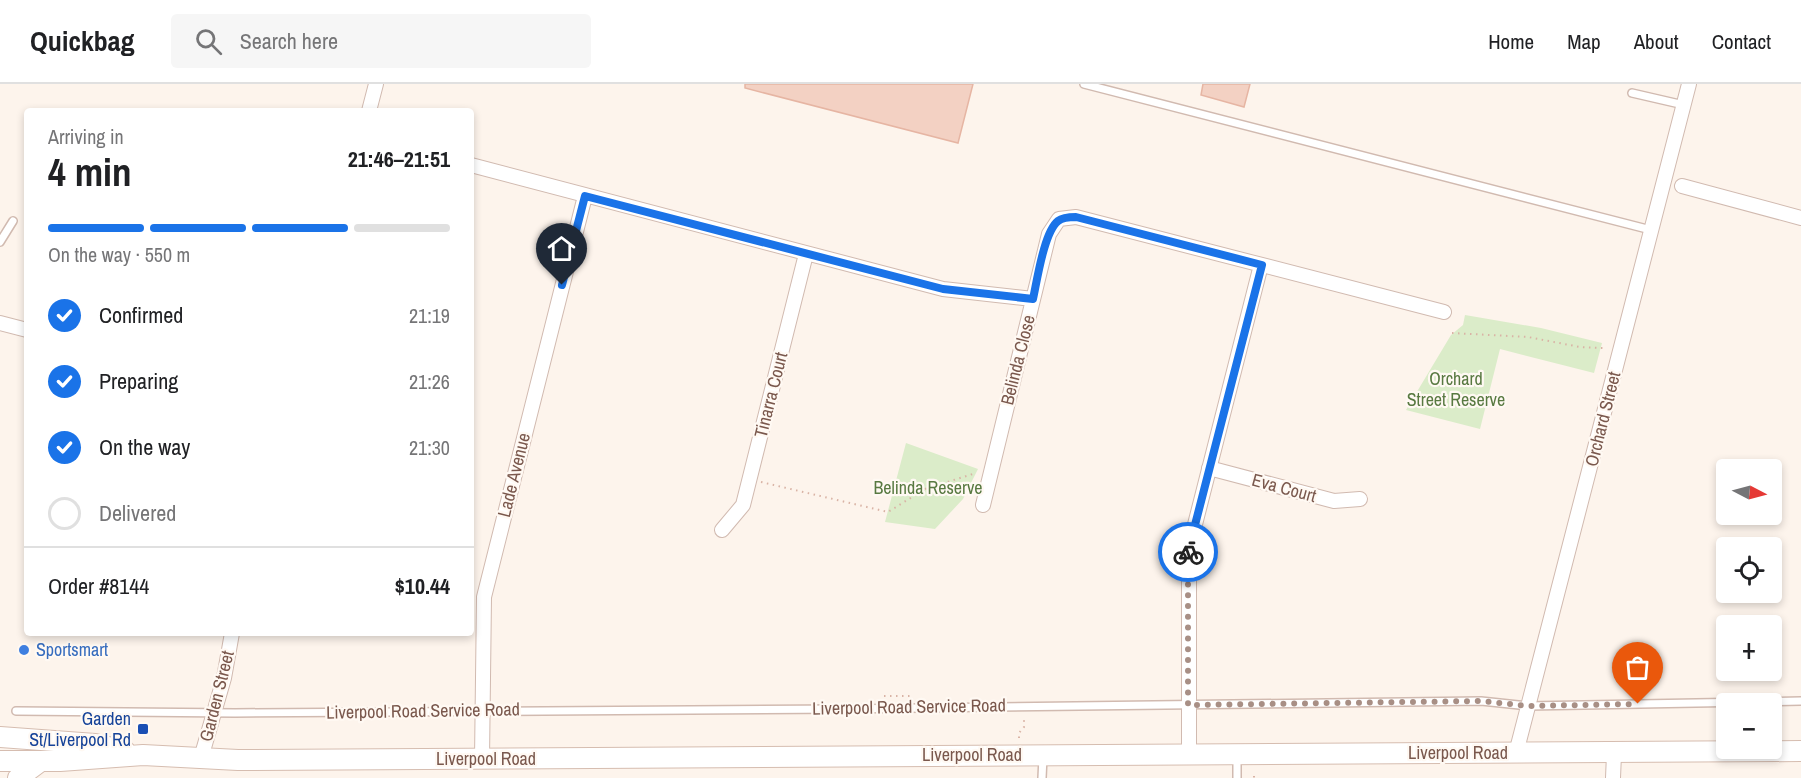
<!DOCTYPE html>
<html lang="en">
<head>
<meta charset="utf-8">
<style>
	body { margin:0; font-family:"Archivo Narrow",sans-serif; background:#f6f6f6; color:#202124; height:100vh; display:flex; flex-direction:column; font-size:22px; white-space:nowrap }
	* { box-sizing:border-box; margin:0 }
	p { font-size:20px; color:#757577 }
	.icon { flex:none; width:33px; height:33px; fill:none; stroke:currentColor; stroke-width:2; stroke-linecap:round; stroke-linejoin:round }
	.map { position:relative; flex:1; overflow:hidden }
	.sheet { position:absolute; left:24px; top:24px; width:450px; height:528px; display:flex; flex-direction:column; background:#fff; border-radius:6px; box-shadow:0 3px 9px #0003 }
	.sheet>* { flex:none }
	.needle { width:39px; rotate:96deg }
	.tools { position:absolute; left:1716px; top:375px; display:grid; gap:12px }
	.tools a { display:grid; place-items:center; width:66px; height:66px; border-radius:6px; background:#fff; box-shadow:0 3px 9px #0003; font-size:30px }
	.pin { position:absolute; display:grid; place-items:center; width:51px; height:51px; color:#fff; margin:-62px -26px; border-radius:50% 50% 50% 0; rotate:-45deg; box-shadow:0 0 6px #0007 }
	.pin .icon { rotate:45deg }
	.courier { position:absolute; display:grid; place-items:center; width:60px; height:60px; margin:-30px; border:4px solid #1a73e8; border-radius:50%; background:#fff; color:#222; box-shadow:0 2px 8px #0007 }
	.summary em { font-style:normal; font-weight:800 }
	.summary div { display:flex; flex-direction:column-reverse }
	.summary { display:flex; align-items:center; justify-content:space-between; height:102px; padding:0 24px }
	h1 { font-size:39px; font-weight:800; line-height:45px }
	.bar { display:grid; grid-template-columns:repeat(4,1fr); gap:9px 6px; align-content:center; height:72px; padding:0 24px }
	.bar i { height:8px; border-radius:4px; background:#e0e0e0 }
	.bar .active { background:#1a73e8 }
	.bar p { grid-column:span 4 }
	.line { display:flex; align-items:center; gap:15px; padding:0 24px; border-top:2px solid #e0e0e0 }
	.line div { flex:1 }
	ol { padding:0 24px; list-style:none }
	li { display:flex; align-items:center; gap:18px; height:66px }
	li p { margin-inline-start:auto }
	li .icon { padding:6px; border-radius:50%; background:#1a73e8; color:#fff; stroke-width:4 }
	li:last-child { color:#757577 }
	li i { width:33px; height:33px; border:3px solid #e0e0e0; border-radius:50% }
	header { display:flex; align-items:center; gap:36px; box-sizing:border-box; height:84px; padding:0 30px; background:#fff; border-bottom:2px solid #e0e0e0 }
	header strong { font-size:28px }
	nav { display:flex; gap:33px; margin-inline-start:auto; font-size:21px }
	.search { width:420px; height:54px; background:#f6f6f6; display:flex; align-items:center; gap:15px; box-sizing:border-box; padding:0 21px; border-radius:6px; color:#757577; font-size:22px }
	.map>svg:first-child { display:block }
</style>
</head>
<body>
<header>
<strong>Quickbag</strong>
<div class="search"><svg class="icon" aria-label="search" viewBox="0 0 24 24"><circle cx="10" cy="10" r="6"/><path d="M15 15l6 6"/></svg>Search here</div>
<nav><a>Home</a><a>Map</a><a>About</a><a>Contact</a></nav>
</header>
<div class="map">
<svg width="1801" height="694" viewBox="0 0 1801 694">
	<rect width="100%" height="100%" fill="#fdf4ec"/>
	<!-- green -->
	<path fill="#dbecc9" d="M1465 231 1541 244 1602 259 1594 289 1500 265 1480 345 1406 326 1451 251 1463 241Z
		M906 359 978 385 963 415 935 445 885 438Z"/>
	<!-- building -->
	<path fill="#f3d1c3" stroke="#e6b5a3" stroke-width="1.5" d="M745 0H973L958 59 745 4Z
		M1203 0H1250L1244 23 1201 11Z"/>
	<g fill="none" stroke-linecap="round" stroke-linejoin="round">
		<!-- lane casing -->
		<g stroke="#d1bab0" stroke-width="10">
			<path id="lane" d="M1084 0 1651 146
				M1632 9 1684 21
				M0 158 13 137
				M16 627 235 629 844 625 1481 617 1528 622 1801 617
				M1237 673V694
				M1042 694 1043 673"/>
		</g>
		<!-- street casing -->
		<g stroke="#d1bab0" stroke-width="16">
			<path id="street" d="M369 27 376 0
				M471 81 943 205 1033 215
				M1682 102 1801 134
				M0 239 27 246
				M1209 384 1334 417 1360 415
				M983 421 1049 150 1059 135 1076 133 1444 228
				M722 446 743 421 806 170
				M1516 669 1689 0
				M1189 671V464L1261 181
				M201 674 224 594 232 549
				M482 675 484 513 585 112
				M1613 694 1614 670"/>
		</g>
		<!-- secondary casing -->
		<g stroke="#d6bdb0" stroke-width="22">
			<path id="secondary" d="M0 653 95 660 125 667
				M0 677H60L143 671 238 676 1801 667
				M18 694 41 677"/>
		</g>
		<!-- path -->
		<path stroke="#d9b3a5" stroke-width="2" stroke-dasharray="1.5 4.5" stroke-linecap="butt" d="M1452 249 1528 253 1580 263 1603 264
			M761 398 888 428 925 405 976 389
			M884 612H911
			M1019 654V649L1024 643V632
			M1254 692V694"/>
		<!-- lane -->
		<use href="#lane" stroke="#fff" stroke-width="7"/>
		<!-- street -->
		<use href="#street" stroke="#fff" stroke-width="14"/>
		<!-- secondary -->
		<use href="#secondary" stroke="#fff" stroke-width="20"/>
	</g>
	<g fill="none" stroke-linecap="round" stroke-linejoin="round">
		<!-- done -->
		<path stroke="#a88f85" stroke-width="6" stroke-dasharray="0 10.8" d="M1188 468V621L1481 617 1528 622 1638 620"/>
		<!-- route -->
		<path stroke="#1a73e8" stroke-width="8" d="M562 201 585 112 943 205 1033 215C1037 197 1044 148 1058 137 1063 133 1070 133 1076 133L1262 181 1188 468"/>
	</g>
	<!-- markers -->
	<circle fill="#3f7fe0" stroke="#fff9f3" stroke-width="2" cx="24" cy="566" r="6"/>
	<rect fill="#1a4fb4" stroke="#fff9f3" stroke-width="2" x="137" y="639" width="12" height="12" rx="3"/>
	<g text-anchor="middle" stroke-width="4.5" stroke-linejoin="round" paint-order="stroke">
		<!-- street labels -->
		<g font-size="18" fill="#7a584d" stroke="#fff9f3">
			<text transform="translate(1018 276) rotate(-76)" y="6">Belinda Close</text>
			<text transform="translate(771 311) rotate(-76)" y="6">Tinarra Court</text>
			<text transform="translate(1603 335) rotate(-76)" y="6">Orchard Street</text>
			<text transform="translate(514 391) rotate(-76)" y="6">Lade Avenue</text>
			<text transform="translate(1284 404) rotate(15)" y="6">Eva Court</text>
			<text transform="translate(217 612) rotate(-76)" y="6">Garden Street</text>
			<text transform="translate(909 623) rotate(-1)" y="6">Liverpool Road Service Road</text>
			<text transform="translate(423 627) rotate(-1)" y="6">Liverpool Road Service Road</text>
			<text x="1458" y="675">Liverpool Road</text>
			<text x="972" y="677">Liverpool Road</text>
			<text x="486" y="681">Liverpool Road</text>
		</g>
		<!-- park labels -->
		<g font-size="18" fill="#587941" stroke="#fff9f3">
			<text x="1456" y="301">Orchard<tspan x="1456" dy="21">Street Reserve</tspan></text>
			<text x="928" y="410">Belinda Reserve</text>
		</g>
		<!-- shop labels -->
		<g font-size="18" fill="#366cbe" stroke="#fff9f3" text-anchor="start">
			<text x="36" y="572">Sportsmart</text>
		</g>
		<!-- transit labels -->
		<g font-size="18" fill="#164399" stroke="#fff9f3" text-anchor="end">
			<text x="131" y="641">Garden<tspan x="131" dy="21">St/Liverpool Rd</tspan></text>
		</g>
	</g>
</svg>
<div class="tools">
<a><svg class="needle" viewBox="-14 -14 28 28"><path d="M0-13l5 13h-10z" fill="#e53935"/><path d="M0 13l5-13h-10z" fill="#757577"/></svg></a>
<a><svg class="icon" aria-label="locate" viewBox="0 0 24 24"><circle cx="12" cy="12" r="6"/><path d="M12 2v4M12 18v4M2 12h4M18 12h4"/></svg></a>
<a>+</a>
<a>−</a>
</div>
<div class="pin" style="left:1638px;top:620px;background:#ea580c"><svg class="icon" aria-label="bag" viewBox="0 0 24 24"><path d="M5 8h14l-1 12H6zM9 8a3 3 0 0 1 6 0"/></svg></div>
<div class="pin" style="left:562px;top:201px;background:#1f2937"><svg class="icon" aria-label="home" viewBox="0 0 24 24"><path d="M3 11l9-7 9 7M6 9v11h12V9"/></svg></div>
<div class="courier" style="left:1188px;top:468px"><svg class="icon" aria-label="bike" viewBox="0 0 24 24"><circle cx="6" cy="16" r="4"/><circle cx="18" cy="16" r="4"/><path d="M6 16l4-8h5l3 8M10 8l3 8H6M13 5h3"/></svg></div>
<section class="sheet">
<div class="summary"><div><h1>4 min</h1><p>Arriving in</p></div><em>21:46–21:51</em></div>
<div class="bar"><i class="active"></i><i class="active"></i><i class="active"></i><i></i><p>On the way · 550 m</p></div>
<ol>
<li><svg class="icon" aria-label="check" viewBox="0 0 24 24"><path d="M5 12l5 5 9-10"/></svg>Confirmed<p>21:19</p></li>
<li><svg class="icon" aria-label="check" viewBox="0 0 24 24"><path d="M5 12l5 5 9-10"/></svg>Preparing<p>21:26</p></li>
<li><svg class="icon" aria-label="check" viewBox="0 0 24 24"><path d="M5 12l5 5 9-10"/></svg>On the way<p>21:30</p></li>
<li><i></i>Delivered</li>
</ol>
<div class="line" style="height:78px"><div>Order #8144</div><b>$10.44</b></div>
</section>
</div>
</body>
</html>
